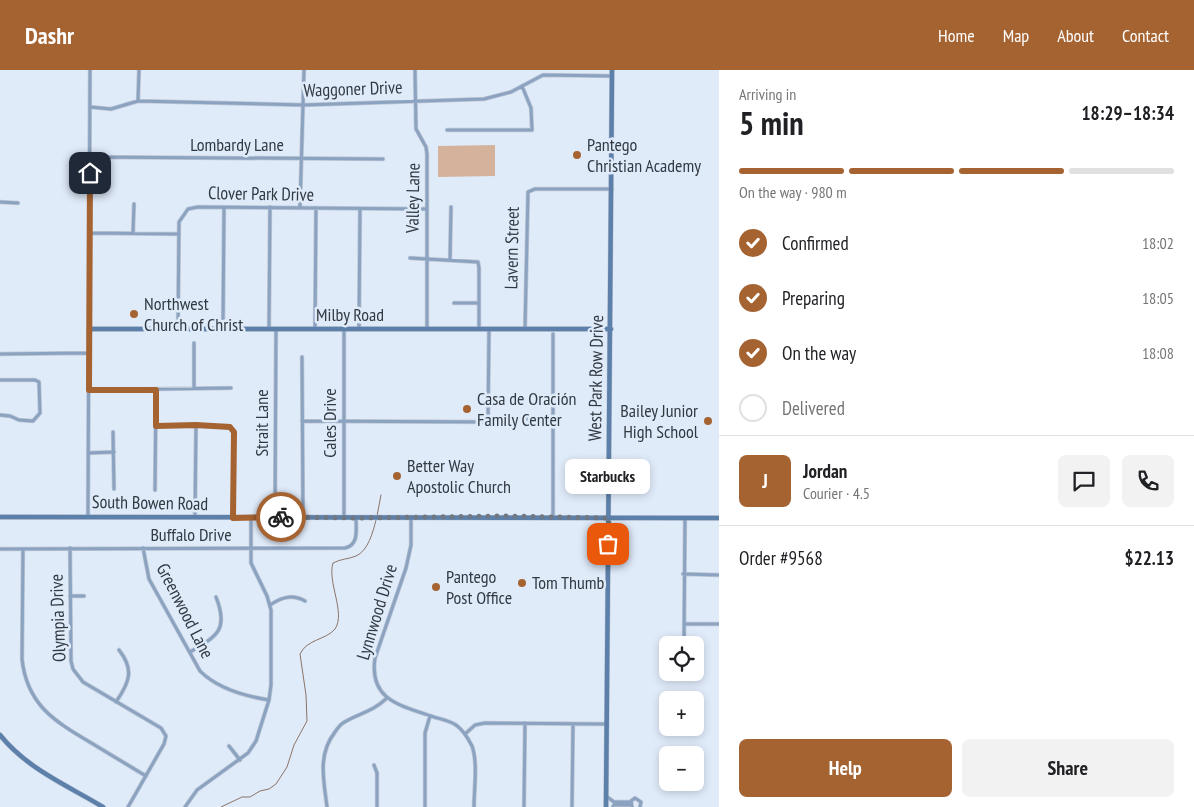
<!DOCTYPE html>
<html lang="en">
<head>
<meta charset="utf-8">
<style>
	body { margin:0; font-family:"PT Sans Narrow",sans-serif; background:#f2f2f2; color:#202124; height:100vh; display:flex; flex-direction:column; font-size:19px; white-space:nowrap }
	* { box-sizing:border-box; margin:0 }
	p { font-size:16px; color:#757577 }
	.icon { flex:none; width:28px; height:28px; fill:none; stroke:currentColor; stroke-width:2; stroke-linecap:round; stroke-linejoin:round }
	.map { position:relative; flex:1; overflow:hidden }
	.sheet { display:flex; flex-direction:column; background:#fff; width:475px }
	.sheet>* { flex:none }
	.fabs { position:absolute; left:659px; top:566px; display:grid; gap:10px }
	.fabs a { display:grid; place-items:center; width:45px; height:45px; border-radius:8px; background:#fff; box-shadow:0 2px 8px #0003; font-size:25px }
	.pin { position:absolute; display:grid; place-items:center; width:42px; height:42px; color:#fff; margin:-21px; border-radius:10px; box-shadow:0 2px 8px #0006 }
	.courier { position:absolute; display:grid; place-items:center; width:50px; height:50px; margin:-25px; border:4px solid #a66332; border-radius:50%; background:#fff; color:#222; box-shadow:0 1px 6px #0007 }
	.bubble { position:absolute; height:35px; border-radius:8px; background:#fff; box-shadow:0 2px 8px #0003; font-size:16px; font-weight:600; line-height:35px; text-align:center }
	.headline em { font-style:normal; font-weight:600 }
	.headline div { display:flex; flex-direction:column-reverse }
	.headline { display:flex; align-items:center; justify-content:space-between; height:85px; padding:0 20px }
	h1 { font-size:32px; font-weight:600; line-height:38px }
	.bar { display:grid; grid-template-columns:repeat(4,1fr); gap:8px 5px; align-content:center; height:60px; padding:0 20px }
	.bar i { height:6px; border-radius:4px; background:#e0e0e0 }
	.bar .active { background:#a66332 }
	.bar p { grid-column:span 4 }
	.line { display:flex; align-items:center; gap:12px; padding:0 20px; border-top:1px solid #e0e0e0 }
	.line div { flex:1 }
	.round { display:grid; place-items:center; flex:none; width:52px; height:52px; border-radius:8px; background:#f2f2f2 }
	ol { padding:0 20px; list-style:none }
	li { display:flex; align-items:center; gap:15px; height:55px }
	li p { margin-inline-start:auto }
	li .icon { padding:5px; border-radius:50%; background:#a66332; color:#fff; stroke-width:4 }
	li:last-child { color:#757577 }
	li i { width:28px; height:28px; border:2px solid #e0e0e0; border-radius:50% }
	.action { display:flex; gap:10px; margin-top:auto; padding:10px 20px }
	.action a { flex:1; height:58px; border-radius:8px; background:#a66332; color:#fff; font-size:20px; font-weight:600; line-height:58px; text-align:center }
	.action a+a { background:#f2f2f2; color:#202124 }
	header { display:flex; align-items:center; gap:30px; box-sizing:border-box; height:70px; padding:0 25px; background:#a66332; color:#fff }
	header strong { font-size:24px }
	nav { display:flex; gap:28px; margin-inline-start:auto; font-size:18px }
	main { display:flex; flex:1; min-height:0 }
	.map>svg:first-child { display:block }
</style>
</head>
<body>
<header>
<strong>Dashr</strong>
<nav><a>Home</a><a>Map</a><a>About</a><a>Contact</a></nav>
</header>
<main>
<div class="map">
<svg width="719" height="737" viewBox="0 0 719 737">
	<rect width="100%" height="100%" fill="#e0ebfa"/>
	<!-- green -->
	<path fill="#d5b29c" d="M495 75V106L438 107V76Z"/>
	<g fill="none" stroke-linecap="round" stroke-linejoin="round">
		<!-- stream -->
		<path stroke="#8b7467" stroke-width="1" d="M377 446 381 425
			M221 737 242 727H250L260 721 269 719 276 714 287 697 294 675 307 651 306 625 300 584C307 569 326 570 335 559 346 543 327 512 333 493 340 489 349 489 356 486 368 481 373 462 376 450"/>
		<!-- street casing -->
		<g stroke="#bdc7d5" stroke-width="4.5">
			<path id="street" d="M415 0 416 59 426 77 427 84V259
				M138 31 139 0
				M90 37 111 39 138 31 304 35 484 29 511 22 543 5 612 6
				M447 60H532L531 38 522 16
				M90 87 383 89
				M0 132 18 133
				M300 137 304 0
				M90 163 179 164
				M133 163 134 134
				M410 188 478 192 479 198V259
				M450 190 451 137
				M454 233H479
				M178 259 179 152 188 139 198 137 427 139
				M223 259 224 137
				M269 259 270 137
				M315 259 316 138
				M359 259 360 139
				M525 259 528 122 535 119H612
				M194 273V318
				M0 284 89 283
				M302 287 303 448
				M0 310H35L39 312 40 343 33 351 19 350 10 346 0 345
				M89 320 231 318
				M503 349H553
				M302 351 488 352 489 259
				M156 356H228L234 362 233 448
				M113 362 114 419
				M88 383 114 382
				M155 420 156 320
				M88 446 90 0
				M553 446V264
				M195 447 196 355
				M275 447 276 259
				M411 447V475L406 498 375 588C369 629 398 635 431 646 439 649 448 650 456 655 463 660 468 668 472 676 478 692 474 720 474 737
				M344 448V259
				M70 478 71 591 73 599 83 612 161 658 166 666 164 674 128 737
				M143 478 149 509 200 601C218 619 244 626 269 630
				M0 479 345 478C359 475 356 460 356 448
				M23 479 22 589C27 636 56 652 93 674 111 685 128 695 146 706
				M683 504 719 505
				M70 526H84
				M270 535C282 527 292 524 305 531
				M684 554H719
				M684 575 685 448
				M190 582C217 566 229 560 216 527
				M684 609V602
				M116 632C129 613 135 600 119 580
				M465 664 475 655 485 653 607 654
				M229 676 240 690
				M374 695 377 703V737
				M606 726 614 732H631
				M185 737 197 720 248 683 256 671 269 630 271 615V540L267 526 251 493V447
				M327 737C324 711 317 685 335 662 337 659 340 655 343 653 359 643 371 643 387 628
				M425 737V663L430 646
				M524 737 525 653
				M572 737 573 654
				M613 737 614 735H631
				M632 737 631 731 635 728 641 732 640 737"/>
		</g>
		<!-- secondary casing -->
		<g stroke="#bdc7d5" stroke-width="5.5">
			<path id="secondary" d="M89 259H611
				M0 447 719 448
				M0 665C26 698 68 716 103 737
				M606 737 612 0"/>
		</g>
		<!-- street -->
		<use href="#street" stroke="#8ba3c1" stroke-width="3"/>
		<!-- secondary -->
		<use href="#secondary" stroke="#5d80ab" stroke-width="4.5"/>
	</g>
	<g fill="none" stroke-linecap="round" stroke-linejoin="round">
		<!-- done -->
		<path stroke="#6e7782" stroke-width="5" stroke-dasharray="0 9" d="M281 447 356 448 505 446 609 448 608 474"/>
		<!-- route -->
		<path stroke="#a66332" stroke-width="6" d="M90 103 89 320H156V356L196 355 230 357 234 362 233 448 281 447"/>
	</g>
	<!-- markers -->
	<g fill="#a66332" stroke="#e0ebfa" stroke-width="2">
		<circle cx="577" cy="85" r="5"/>
		<circle cx="134" cy="244" r="5"/>
		<circle cx="467" cy="339" r="5"/>
		<circle cx="708" cy="351" r="5"/>
		<circle cx="397" cy="406" r="5"/>
		<circle cx="522" cy="513" r="5"/>
		<circle cx="436" cy="517" r="5"/>
	</g>
	<g text-anchor="middle" stroke-width="5" stroke-linejoin="round" paint-order="stroke">
		<!-- street labels -->
		<g font-size="18" fill="#313942" stroke="#e0ebfa">
			<text transform="translate(353 19) rotate(-2)" y="6">Waggoner Drive</text>
			<text x="237" y="81">Lombardy Lane</text>
			<text transform="translate(261 124) rotate(1)" y="6">Clover Park Drive</text>
			<text transform="translate(413 128) rotate(-89)" y="6">Valley Lane</text>
			<text transform="translate(512 178) rotate(-89)" y="6">Lavern Street</text>
			<text x="350" y="251">Milby Road</text>
			<text transform="translate(596 308) rotate(-89)" y="6">West Park Row Drive</text>
			<text transform="translate(262 353) rotate(-90)" y="6">Strait Lane</text>
			<text transform="translate(330 353) rotate(-90)" y="6">Cales Drive</text>
			<text transform="translate(150 433) rotate(1)" y="6">South Bowen Road</text>
			<text x="191" y="471">Buffalo Drive</text>
			<text transform="translate(185 541) rotate(63)" y="6">Greenwood Lane</text>
			<text transform="translate(377 542) rotate(-73)" y="6">Lynnwood Drive</text>
			<text transform="translate(58 548) rotate(-92)" y="6">Olympia Drive</text>
		</g>
		<!-- poi labels -->
		<g font-size="18" fill="#313942" stroke="#e0ebfa" text-anchor="start">
			<text x="587" y="81">Pantego<tspan x="587" dy="21">Christian Academy</tspan></text>
			<text x="144" y="240">Northwest<tspan x="144" dy="21">Church of Christ</tspan></text>
			<text x="477" y="335">Casa de Oración<tspan x="477" dy="21">Family Center</tspan></text>
			<text x="698" y="347" text-anchor="end">Bailey Junior<tspan x="698" dy="21">High School</tspan></text>
			<text x="407" y="402">Better Way<tspan x="407" dy="21">Apostolic Church</tspan></text>
			<text x="446" y="513">Pantego<tspan x="446" dy="21">Post Office</tspan></text>
			<text x="532" y="519">Tom Thumb</text>
		</g>
	</g>
</svg>
<div class="fabs">
<a><svg class="icon" aria-label="locate" viewBox="0 0 24 24"><circle cx="12" cy="12" r="6"/><path d="M12 2v4M12 18v4M2 12h4M18 12h4"/></svg></a>
<a>+</a>
<a>−</a>
</div>
<div class="pin" style="left:608px;top:474px;background:#ea580c"><svg class="icon" aria-label="bag" viewBox="0 0 24 24"><path d="M5 8h14l-1 12H6zM9 8a3 3 0 0 1 6 0"/></svg></div>
<div class="pin" style="left:90px;top:103px;background:#1f2937"><svg class="icon" aria-label="home" viewBox="0 0 24 24"><path d="M3 11l9-7 9 7M6 9v11h12V9"/></svg></div>
<div class="courier" style="left:281px;top:447px"><svg class="icon" aria-label="bike" viewBox="0 0 24 24"><circle cx="6" cy="16" r="4"/><circle cx="18" cy="16" r="4"/><path d="M6 16l4-8h5l3 8M10 8l3 8H6M13 5h3"/></svg></div>
<div class="bubble" style="left:565px;top:389px;width:85px">Starbucks</div>
</div>
<section class="sheet">
<div class="headline"><div><h1>5 min</h1><p>Arriving in</p></div><em>18:29–18:34</em></div>
<div class="bar"><i class="active"></i><i class="active"></i><i class="active"></i><i></i><p>On the way · 980 m</p></div>
<ol>
<li><svg class="icon" aria-label="check" viewBox="0 0 24 24"><path d="M5 12l5 5 9-10"/></svg>Confirmed<p>18:02</p></li>
<li><svg class="icon" aria-label="check" viewBox="0 0 24 24"><path d="M5 12l5 5 9-10"/></svg>Preparing<p>18:05</p></li>
<li><svg class="icon" aria-label="check" viewBox="0 0 24 24"><path d="M5 12l5 5 9-10"/></svg>On the way<p>18:08</p></li>
<li><i></i>Delivered</li>
</ol>
<div class="line" style="height:90px"><b class="round" style="background:#a66332;color:#fff">J</b><div><b>Jordan</b><p>Courier · 4.5</p></div><a class="round"><svg class="icon" aria-label="chat" viewBox="0 0 24 24"><path d="M4 5h16v11H9l-5 4z"/></svg></a><a class="round"><svg class="icon" aria-label="phone" viewBox="0 0 24 24"><path d="M5 4h4l2 5-3 2q2 4 5 5l2-3 5 2v4C11 20 4 13 5 4z"/></svg></a></div>
<div class="line" style="height:65px"><div>Order #9568</div><b>$22.13</b></div>
<div class="action"><a>Help</a><a>Share</a></div>
</section>
</main>
</body>
</html>
